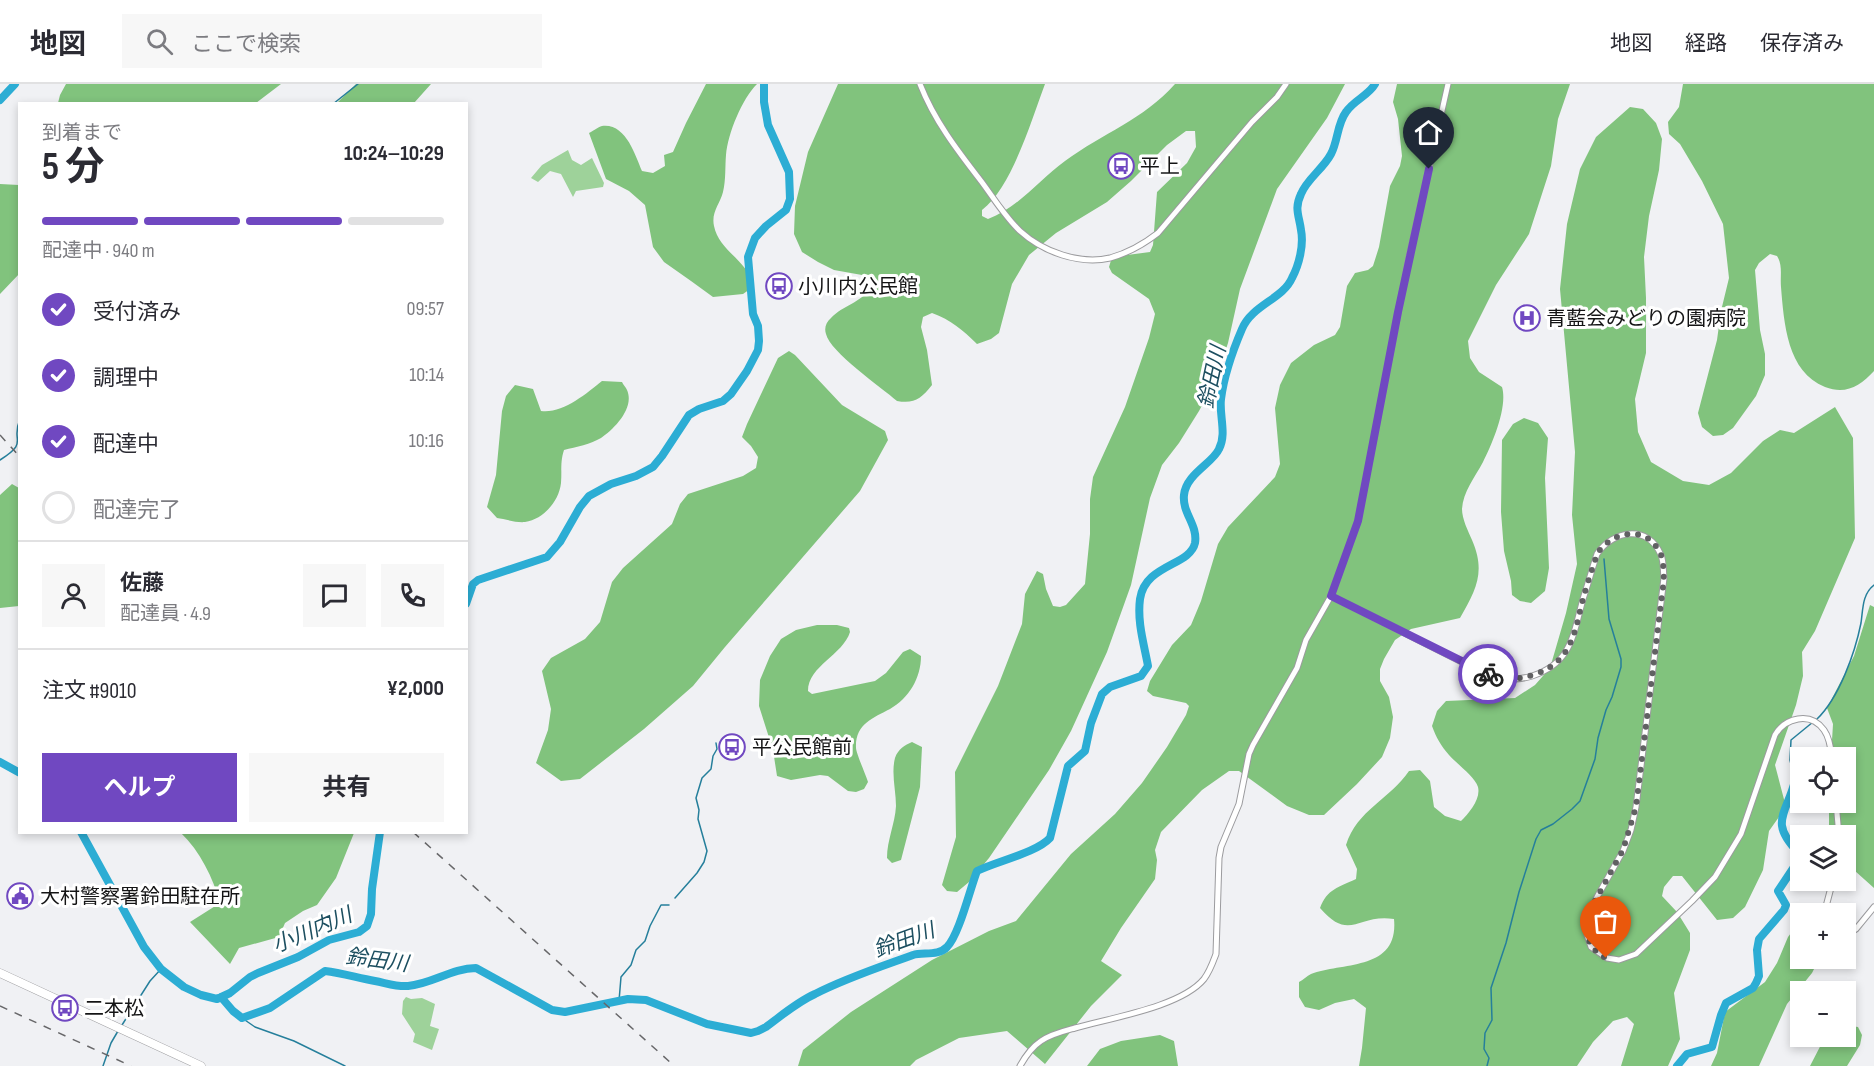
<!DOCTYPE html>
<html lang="ja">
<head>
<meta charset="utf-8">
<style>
	body { margin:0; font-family:"Sofia Sans Condensed","Noto Sans JP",sans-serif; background:#f7f7f7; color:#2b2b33; height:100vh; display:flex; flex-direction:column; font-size:22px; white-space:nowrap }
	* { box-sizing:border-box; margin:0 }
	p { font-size:20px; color:#7c7c81 }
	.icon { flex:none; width:33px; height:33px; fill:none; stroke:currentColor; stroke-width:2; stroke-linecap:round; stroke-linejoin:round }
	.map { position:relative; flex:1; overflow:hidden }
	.side { position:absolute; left:18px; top:18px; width:450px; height:732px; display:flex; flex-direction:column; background:#fff; border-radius:0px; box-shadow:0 3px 9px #0003 }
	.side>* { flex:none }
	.controls { position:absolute; left:1790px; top:663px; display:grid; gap:12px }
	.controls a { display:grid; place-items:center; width:66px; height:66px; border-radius:0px; background:#fff; box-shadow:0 3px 9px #0003; font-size:30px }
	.pin { position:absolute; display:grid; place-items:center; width:51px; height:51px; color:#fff; margin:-62px -26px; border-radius:50% 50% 50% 0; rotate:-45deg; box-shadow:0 0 6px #0007 }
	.pin .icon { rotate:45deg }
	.courier { position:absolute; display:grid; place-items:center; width:60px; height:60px; margin:-30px; border:4px solid #7048c1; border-radius:50%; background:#fff; color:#222; box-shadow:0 2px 8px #0007 }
	.headline em { font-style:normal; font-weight:700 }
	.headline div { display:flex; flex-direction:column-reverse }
	.headline { display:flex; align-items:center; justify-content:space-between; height:102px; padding:0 24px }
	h1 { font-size:39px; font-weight:700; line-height:45px }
	.bar { display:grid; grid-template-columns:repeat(4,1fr); gap:9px 6px; align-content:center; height:72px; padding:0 24px }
	.bar i { height:8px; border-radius:4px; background:#e1e1e2 }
	.bar .selected { background:#7048c1 }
	.bar p { grid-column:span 4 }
	.line { display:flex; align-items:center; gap:15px; padding:0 24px; border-top:2px solid #e1e1e2 }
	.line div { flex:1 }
	.round { display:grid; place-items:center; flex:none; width:63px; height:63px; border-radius:0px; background:#f7f7f7 }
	ol { padding:0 24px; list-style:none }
	li { display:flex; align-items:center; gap:18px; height:66px }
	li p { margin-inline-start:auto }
	li .icon { padding:6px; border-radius:50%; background:#7048c1; color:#fff; stroke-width:4 }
	li:last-child { color:#7c7c81 }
	li i { width:33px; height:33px; border:3px solid #e1e1e2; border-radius:50% }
	.action { display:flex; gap:12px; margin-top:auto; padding:12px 24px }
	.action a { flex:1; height:69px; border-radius:0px; background:#7048c1; color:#fff; font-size:24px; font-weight:700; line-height:69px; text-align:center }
	.action a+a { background:#f7f7f7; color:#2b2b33 }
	header { display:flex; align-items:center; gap:36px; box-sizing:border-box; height:84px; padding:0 30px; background:#fff; border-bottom:2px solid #e1e1e2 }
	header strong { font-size:28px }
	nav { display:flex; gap:33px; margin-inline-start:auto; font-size:21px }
	.search { width:420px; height:54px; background:#f7f7f7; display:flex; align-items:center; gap:15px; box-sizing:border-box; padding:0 21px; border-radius:0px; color:#7c7c81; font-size:22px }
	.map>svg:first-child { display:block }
</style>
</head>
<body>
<header>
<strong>地図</strong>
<div class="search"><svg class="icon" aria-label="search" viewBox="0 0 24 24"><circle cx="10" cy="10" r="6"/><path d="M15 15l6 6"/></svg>ここで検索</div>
<nav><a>地図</a><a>経路</a><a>保存済み</a></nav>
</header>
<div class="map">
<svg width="1874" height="982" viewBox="0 0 1874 982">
	<rect width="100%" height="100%" fill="#f0f1f4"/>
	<!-- green -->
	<path fill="#9ed29a" d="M568 66 572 76 581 81 592 74 604 99 603 103 576 107 573 113 561 90 550 87 538 98 531 94 542 81Z
		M406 913 411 915 422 914 435 920 430 942 439 945 432 966 413 958 415 950 402 930 403 917Z"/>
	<!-- forest -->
	<path fill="#81c37d" d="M66 0H281L256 19H58L60 11Z
		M356 0H431L414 19H337Z
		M706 0H757C742 15 728 49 726 71 725 82 726 96 723 108 720 120 711 128 714 142 719 168 750 177 753 203L743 210 713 213 691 197 664 178 653 163 645 121 629 107 606 95 589 49C593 47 598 43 602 42 626 39 635 71 642 87L653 89 665 82 664 71 673 68 686 39Z
		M838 0H1045C1032 34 1012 104 982 126V132L988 135C1018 124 1040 95 1065 77 1103 49 1143 36 1175 0H1345L1327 34 1277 105 1240 205 1228 259 1216 295 1199 327 1179 359 1162 381 1150 414 1131 501 1107 568 1071 647 1049 686 989 774 969 798 957 808 947 807 942 801 956 753 955 688 998 602 1022 540 1025 510 1037 487 1043 490 1046 505 1053 522 1060 523 1066 521 1085 500 1090 450V415L1093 393 1125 323 1149 254 1155 230 1149 215 1112 189 1109 183 1112 173 1150 168 1153 161 1157 108 1187 79 1196 63 1195 47H1186L1167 61 1131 97 1107 118 1056 149 1029 171 1012 200 999 249 991 255 977 260C963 246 951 236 932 229L923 233 921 243 927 266 932 301C921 315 914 320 897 317 881 303 830 268 826 250 824 244 826 238 831 234 843 221 860 220 871 203L869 194 862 191 834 186 818 178 802 168 794 150 795 122 808 68Z
		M1397 0H1570L1558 35 1551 82 1529 150 1496 201 1468 257 1470 274 1479 288 1502 303C1508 323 1492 360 1483 378 1475 393 1463 408 1462 425 1462 435 1468 447 1472 456 1486 488 1476 506 1460 534L1411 545 1395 556 1384 575 1380 585V597L1389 613 1393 633 1390 654 1382 673 1357 700 1324 731H1309L1287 722 1239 687H1229L1202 706 1161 748 1155 766 1157 776 1155 795 1121 844 1101 877 1122 891 1091 922 1045 980 1007 947 959 954 916 976 910 982H798L803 966 851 928 932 876 989 847 1016 837 1071 770 1115 730 1142 699 1167 663 1186 631 1189 622 1186 619 1153 612 1147 607 1150 597 1172 561 1191 541 1201 517 1218 460 1228 443 1275 393 1280 380 1275 324 1280 301 1291 279 1314 261 1335 251 1340 243 1347 202 1355 189 1368 186 1373 182 1379 163 1390 102 1400 82 1402 72 1398 35 1393 18Z
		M1683 0H1874V287C1860 302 1846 311 1825 303 1787 288 1784 239 1781 203 1780 192 1783 181 1777 172L1770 170 1759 179 1755 186 1760 246 1765 270V291L1756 312 1733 344 1723 351 1713 352 1702 343 1698 329 1717 256 1721 227 1729 194 1723 140 1702 97 1680 60 1669 50 1668 38 1679 23Z
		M1630 23 1643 25 1656 39 1662 55 1659 86 1649 132 1644 173 1646 214V269L1635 315 1638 348 1651 378 1683 397 1709 401 1731 389 1763 357 1780 346 1794 349 1835 323 1853 354 1855 454 1815 547 1802 568 1803 592 1796 621 1775 681 1786 723 1769 747 1763 786 1745 823 1733 834 1717 836 1682 792H1673L1664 803 1662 812 1677 828 1690 849V866L1674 909 1680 955 1668 982H1621L1634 940 1627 933 1613 937 1593 958 1577 982H1359L1362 964 1366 924 1354 915 1335 919 1319 926 1305 923 1299 913V898C1303 896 1307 892 1311 890 1343 878 1399 887 1394 835 1358 829 1350 859 1320 824 1327 805 1339 803 1356 795L1357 785 1346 761C1357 726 1390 715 1409 687L1420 686 1430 697 1434 723 1445 732 1461 737C1469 729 1481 715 1478 703 1475 693 1456 679 1449 671 1441 662 1436 653 1432 642L1437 627 1446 617 1515 614 1535 601 1550 584 1566 529 1577 480 1572 431 1575 368 1560 205 1567 140 1580 85 1596 53Z
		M0 100 19 101 20 189 0 210Z
		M789 267 795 271 842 321 885 347 888 356 860 407 725 563 693 602 644 645 580 695 561 697 536 679 548 646 551 625 542 587 551 574 585 555 600 538 612 498 623 484 672 440 680 420 688 410 743 392 756 384 758 373 751 362 742 353 747 340 778 274Z
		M602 297 622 298C623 301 626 303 627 306 635 324 614 345 601 354 591 360 576 363 564 366 560 378 562 387 561 399 559 417 544 435 525 438 517 439 505 435 497 434L487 423 496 391 502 327 506 312 515 301 533 305 541 327C562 330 586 310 602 297Z
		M1524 334 1538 339 1548 354 1545 394 1549 484 1545 507 1531 519 1520 517 1512 511 1511 497 1504 467 1501 428 1502 356 1513 340Z
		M12 400 19 404V522L0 524V411Z
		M1870 521 1874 523V804L1845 778V752L1830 751 1829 749V719L1845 718V674L1831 673 1833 640 1827 624 1854 572Z
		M817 541H837L849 544 850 548C843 571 808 582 808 607L812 610 875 597 886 589 903 568 910 565 921 572C921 594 909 614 890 625 873 634 855 640 856 664 856 669 866 691 868 698L864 705 856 708 848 707 828 692 820 691 791 696 777 692 773 666 759 622 760 596 770 572 781 555 796 546Z
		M912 658 922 663 920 703 901 776 892 779 887 774C887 756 895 740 896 722 896 707 891 689 895 674 898 665 905 661 912 658Z
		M181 749H354L336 794 317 821 303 827 285 839 279 853 239 864 230 880 190 838 220 819C213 794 200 767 181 749Z
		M1800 837V874L1819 875 1812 889 1787 920 1759 982H1711L1717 969 1725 928 1765 898 1777 879 1788 853Z
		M1845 941 1858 943 1862 951 1860 961 1847 982H1810L1825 953 1845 952Z
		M1160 951 1174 957 1178 982H1087L1100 965 1121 957Z"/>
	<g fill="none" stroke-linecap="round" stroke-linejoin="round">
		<!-- stream -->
		<path stroke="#257f9b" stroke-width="1.5" d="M333 20 358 0
			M0 376C30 357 10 358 20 335
			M1817 635C1839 614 1855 569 1861 539 1863 526 1862 510 1874 501
			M1795 697 1790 676 1791 656 1813 638
			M675 814 697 789 704 778 707 767 698 735 699 726 696 714 702 694 711 685 713 672 717 665 716 659
			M619 917 621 893 631 881 636 866 645 857 650 842 661 821H669
			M242 934 255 943 294 957 345 982
			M122 941 150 897 161 885
			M103 982 111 959 118 947
			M1487 982 1489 974 1484 965 1485 949 1492 936 1491 904 1506 859 1519 808 1536 755 1541 746 1553 740 1572 725 1580 717 1595 675 1598 654 1606 626 1612 613 1621 583V575L1609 535 1604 475"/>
		<!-- river -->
		<path stroke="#2cadd4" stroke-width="8" d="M0 16 15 0
			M466 520 473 500 478 496 547 473 560 458 580 423 589 412 611 400 636 392 653 383 662 372 689 331 699 325 723 317 731 310 747 287 758 266 759 257 758 242 753 230 748 173 755 154 766 142 786 126 790 115 789 88 768 41 764 18V0
			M0 678 20 689
			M81 748 144 863 161 885 184 903 201 911 217 915 230 909 250 893 258 889 298 873 329 856 359 848 367 842 371 830 372 805 380 748
			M221 913 233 927 242 934 270 924 325 887C342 889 358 894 375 897 386 899 397 903 408 902 432 900 452 884 476 884L552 926 565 928 628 915 646 916 707 940 751 949 758 947 766 943C781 932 797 918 815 910 846 894 880 883 913 871 923 868 939 872 947 863 959 851 970 805 977 787 997 777 1036 769 1050 754L1068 682 1085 667 1091 639 1102 610 1110 603 1141 592 1148 582C1144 560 1137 538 1140 515 1145 480 1190 482 1195 459 1198 441 1182 429 1184 411 1186 390 1213 379 1219 365 1227 350 1219 331 1221 315 1224 292 1233 266 1242 245 1252 221 1283 215 1292 194 1299 181 1304 161 1301 146 1299 131 1294 125 1301 110 1307 95 1323 85 1331 70 1338 57 1337 40 1346 28 1354 16 1368 12 1375 0
			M1677 982 1687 970 1712 963 1721 931 1726 919 1753 904 1756 899 1759 892 1757 866 1759 855 1784 826 1786 821 1778 807 1798 777V768C1769 738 1786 731 1795 697"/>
		<!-- minor casing -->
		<g stroke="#9b9b9e" stroke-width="7">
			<path id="minor" d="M920 0C934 36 957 66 981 97 993 113 1005 133 1020 147 1043 168 1080 181 1110 174 1128 169 1144 160 1158 149L1252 38 1277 13 1286 0
				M1331 512 1486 590C1502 595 1516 597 1532 592 1572 579 1573 551 1583 515 1588 500 1592 485 1597 470 1613 446 1648 440 1661 471 1664 478 1663 487 1664 494L1636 723 1631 746 1623 767 1597 813 1586 837 1587 851 1591 863 1607 874 1619 876 1636 870 1692 817 1715 793 1741 750 1775 651C1785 634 1810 627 1824 646 1829 653 1831 664 1832 674
				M1836 718 1839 752
				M1824 830 1833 796
				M1845 852 1856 845 1874 823
				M1020 982C1025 973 1032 963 1041 957 1051 950 1064 947 1075 944 1110 934 1181 923 1204 895 1210 887 1213 878 1216 870L1219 774 1221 763 1239 720 1249 670 1253 661 1297 584 1306 556 1331 512 1358 437 1409 173 1448 0"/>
		</g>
		<!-- highway casing -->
		<g stroke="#9b9b9e" stroke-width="9">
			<path id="highway" d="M0 889 201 982"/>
		</g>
		<!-- minor -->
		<use href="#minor" stroke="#fff" stroke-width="5"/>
		<!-- highway -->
		<use href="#highway" stroke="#fff" stroke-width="8"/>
		<!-- rail -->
		<path stroke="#676769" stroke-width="1.5" stroke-dasharray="8 8" stroke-linecap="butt" d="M0 351 20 373
			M413 748 671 979
			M0 922 131 982"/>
	</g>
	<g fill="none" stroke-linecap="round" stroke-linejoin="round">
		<!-- done -->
		<path stroke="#616163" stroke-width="6" stroke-dasharray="0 10.8" d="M1488 590C1503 596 1517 596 1533 591 1570 579 1574 552 1582 519 1586 503 1592 486 1597 470 1613 446 1648 440 1661 471 1664 478 1663 487 1664 495L1636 723 1623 766 1589 828C1582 847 1588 865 1606 874"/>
		<!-- route -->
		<path stroke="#7048c1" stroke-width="8" d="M1429 85 1398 228 1358 437 1331 512 1488 590"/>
	</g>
	<!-- icons -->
	<defs>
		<g id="bus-ring" transform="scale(1.35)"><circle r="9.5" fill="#fff" stroke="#7048c1" stroke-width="1.5"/><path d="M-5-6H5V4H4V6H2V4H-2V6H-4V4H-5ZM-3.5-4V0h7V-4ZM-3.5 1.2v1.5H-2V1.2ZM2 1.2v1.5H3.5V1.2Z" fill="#7048c1"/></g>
		<g id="hospital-ring" transform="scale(1.35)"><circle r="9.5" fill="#fff" stroke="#7048c1" stroke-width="1.5"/><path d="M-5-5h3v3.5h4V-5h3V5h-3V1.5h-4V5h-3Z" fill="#7048c1"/></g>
		<g id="civic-ring" transform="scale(1.35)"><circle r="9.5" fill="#fff" stroke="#7048c1" stroke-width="1.5"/><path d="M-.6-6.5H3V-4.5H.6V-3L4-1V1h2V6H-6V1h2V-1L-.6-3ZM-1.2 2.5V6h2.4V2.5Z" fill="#7048c1"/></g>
	</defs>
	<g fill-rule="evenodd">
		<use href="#bus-ring" x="1121" y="82"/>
		<use href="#bus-ring" x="779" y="202"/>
		<use href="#hospital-ring" x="1527" y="234"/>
		<use href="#bus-ring" x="732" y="663"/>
		<use href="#civic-ring" x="20" y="812"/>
		<use href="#bus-ring" x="65" y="924"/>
	</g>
	<g text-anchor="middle" stroke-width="6" stroke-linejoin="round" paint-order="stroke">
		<!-- poi labels -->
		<g font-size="20" fill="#141415" stroke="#fff" text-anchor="start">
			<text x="1140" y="89">平上</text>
			<text x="798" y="209">小川内公民館</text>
			<text x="1546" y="241">青藍会みどりの園病院</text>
			<text x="752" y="670">平公民館前</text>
			<text x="40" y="819">大村警察署鈴田駐在所</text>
			<text x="84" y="931">二本松</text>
		</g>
		<!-- water labels -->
		<g font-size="21" font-style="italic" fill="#1d4f60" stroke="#fff">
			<text transform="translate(1212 293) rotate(-78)" y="7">鈴田川</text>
			<text transform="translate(312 846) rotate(-23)" y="7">小川内川</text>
			<text transform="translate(904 856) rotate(-20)" y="7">鈴田川</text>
			<text transform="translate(377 876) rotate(7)" y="7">鈴田川</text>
		</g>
	</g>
</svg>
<div class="controls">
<a><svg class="icon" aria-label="locate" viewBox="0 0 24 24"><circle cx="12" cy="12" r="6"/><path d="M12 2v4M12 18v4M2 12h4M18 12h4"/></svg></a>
<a><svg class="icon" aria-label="layers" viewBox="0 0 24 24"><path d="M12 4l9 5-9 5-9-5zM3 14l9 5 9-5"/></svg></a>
<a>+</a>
<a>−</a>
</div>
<div class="pin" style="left:1606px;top:874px;background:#ea580c"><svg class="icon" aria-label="bag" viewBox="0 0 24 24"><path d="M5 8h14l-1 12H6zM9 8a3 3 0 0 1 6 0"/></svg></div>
<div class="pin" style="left:1429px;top:85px;background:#1f2937"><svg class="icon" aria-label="home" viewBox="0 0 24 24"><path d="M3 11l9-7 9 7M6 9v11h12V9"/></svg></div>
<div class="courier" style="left:1488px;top:590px"><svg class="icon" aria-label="bike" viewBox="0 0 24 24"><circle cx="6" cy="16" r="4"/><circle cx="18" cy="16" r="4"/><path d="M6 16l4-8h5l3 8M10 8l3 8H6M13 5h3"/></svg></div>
<section class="side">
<div class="headline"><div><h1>5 分</h1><p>到着まで</p></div><em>10:24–10:29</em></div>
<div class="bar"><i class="selected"></i><i class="selected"></i><i class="selected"></i><i></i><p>配達中 · 940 m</p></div>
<ol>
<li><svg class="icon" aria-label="check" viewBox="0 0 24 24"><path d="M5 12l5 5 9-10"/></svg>受付済み<p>09:57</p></li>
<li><svg class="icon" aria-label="check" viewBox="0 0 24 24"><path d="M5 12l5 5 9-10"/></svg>調理中<p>10:14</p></li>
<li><svg class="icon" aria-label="check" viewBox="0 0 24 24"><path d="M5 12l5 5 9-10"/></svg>配達中<p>10:16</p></li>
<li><i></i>配達完了</li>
</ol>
<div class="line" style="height:108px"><a class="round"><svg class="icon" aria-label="person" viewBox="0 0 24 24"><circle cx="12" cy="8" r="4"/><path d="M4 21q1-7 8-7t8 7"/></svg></a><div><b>佐藤</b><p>配達員 · 4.9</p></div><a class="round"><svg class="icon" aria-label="chat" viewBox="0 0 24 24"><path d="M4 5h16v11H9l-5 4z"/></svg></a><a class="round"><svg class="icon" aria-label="phone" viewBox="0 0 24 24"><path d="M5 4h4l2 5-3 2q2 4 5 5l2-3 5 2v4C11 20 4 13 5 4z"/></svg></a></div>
<div class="line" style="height:78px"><div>注文 #9010</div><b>¥2,000</b></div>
<div class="action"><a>ヘルプ</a><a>共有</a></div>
</section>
</div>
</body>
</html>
